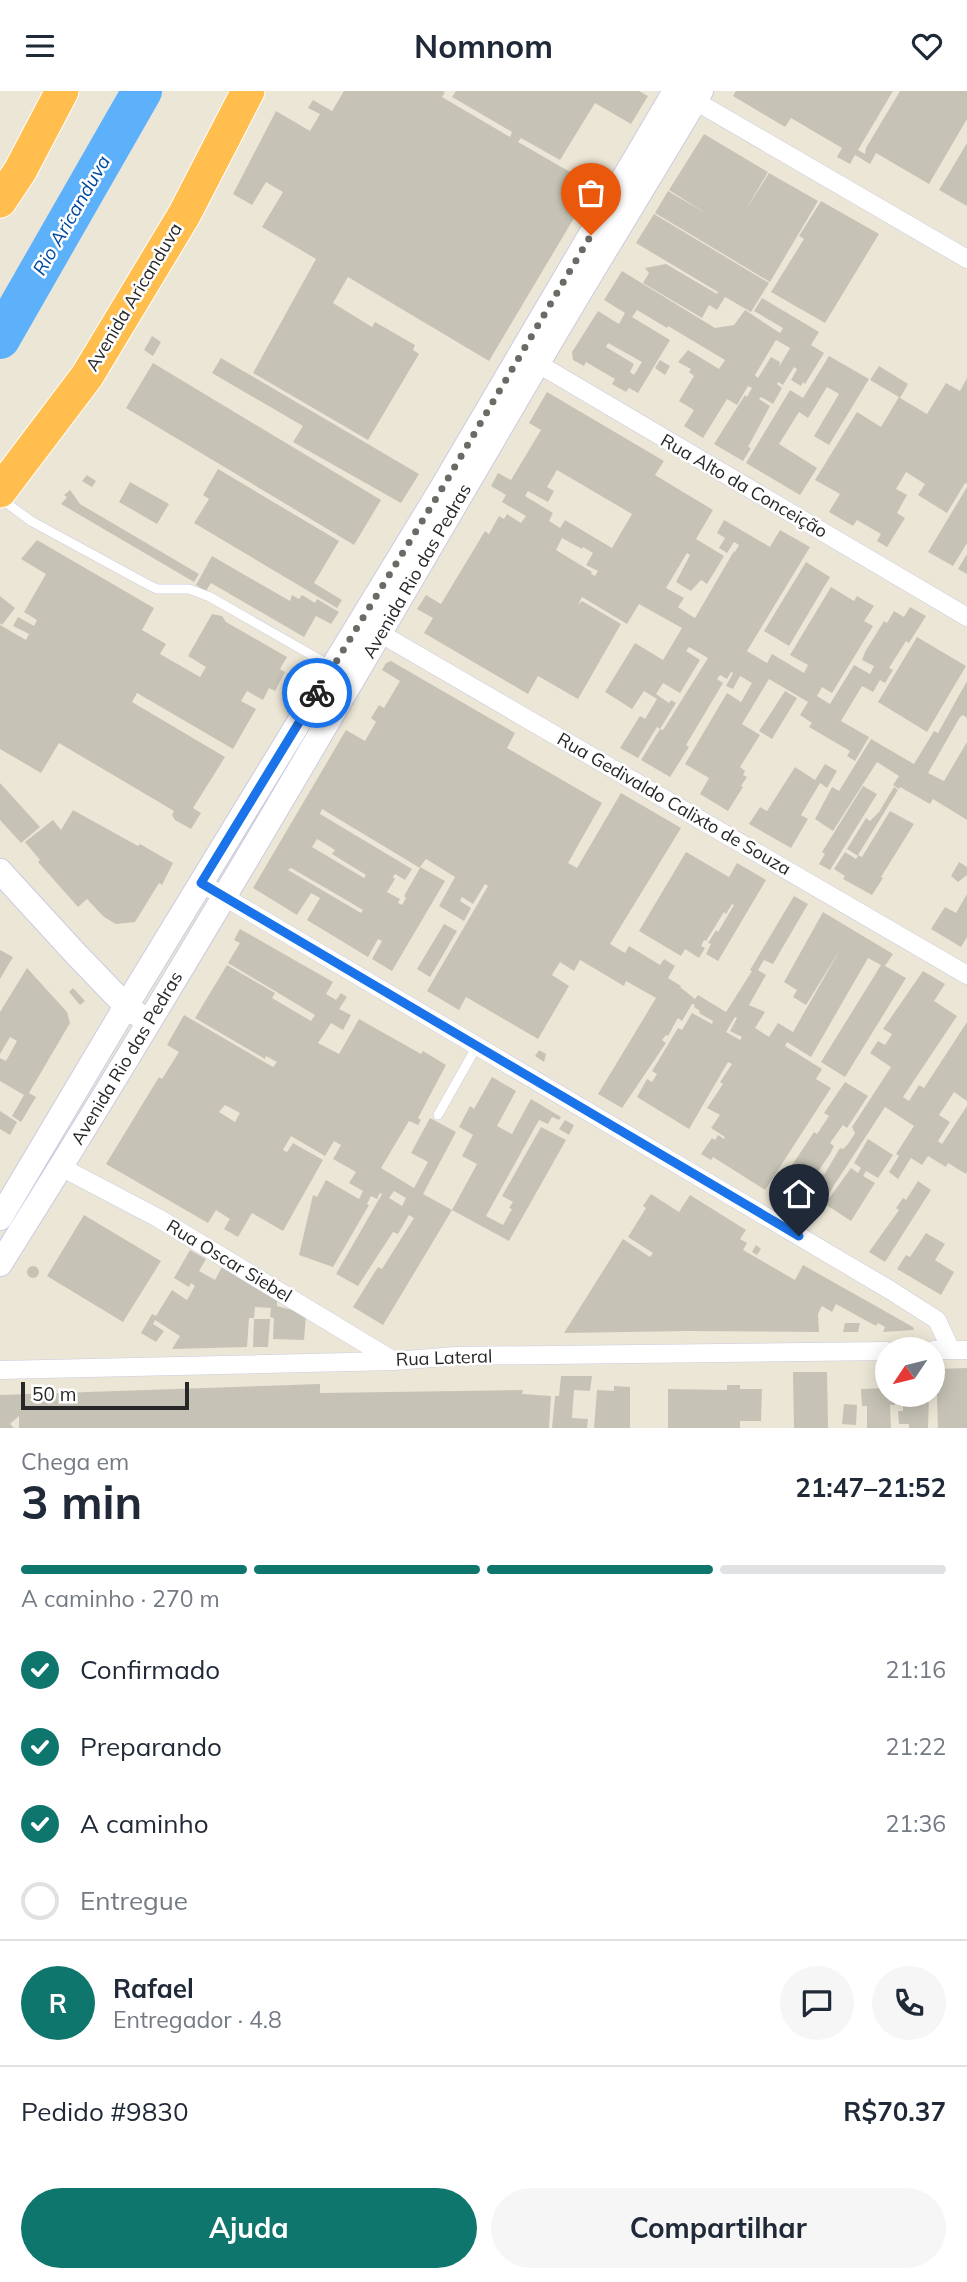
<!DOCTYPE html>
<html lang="pt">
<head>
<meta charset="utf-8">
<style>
	body { margin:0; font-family:Mulish,sans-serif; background:#f6f6f7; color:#1f2937; height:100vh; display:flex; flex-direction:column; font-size:26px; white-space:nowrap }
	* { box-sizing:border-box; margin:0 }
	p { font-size:23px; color:#747a83 }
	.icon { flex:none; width:38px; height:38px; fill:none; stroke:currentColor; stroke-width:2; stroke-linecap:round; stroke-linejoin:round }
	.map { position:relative; height:1337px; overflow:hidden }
	.panel { display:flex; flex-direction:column; background:#fff; flex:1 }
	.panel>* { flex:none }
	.needle { width:46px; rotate:235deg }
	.fabs { position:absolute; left:875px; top:1246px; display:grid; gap:14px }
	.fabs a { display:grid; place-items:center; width:70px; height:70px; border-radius:50%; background:#fff; box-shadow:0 4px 18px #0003; font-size:35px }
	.scale { position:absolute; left:21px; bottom:18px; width:168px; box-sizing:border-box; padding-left:7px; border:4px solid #272727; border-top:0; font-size:19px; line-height:24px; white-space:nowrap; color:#272727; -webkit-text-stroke:5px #fff; paint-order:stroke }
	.pin { position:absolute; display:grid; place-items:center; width:60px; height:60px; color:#fff; margin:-72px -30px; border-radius:50% 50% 50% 0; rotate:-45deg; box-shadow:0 0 7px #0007 }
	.pin .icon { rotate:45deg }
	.courier { position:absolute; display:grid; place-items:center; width:70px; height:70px; margin:-35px; border:5px solid #1a73e8; border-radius:50%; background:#fff; color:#222; box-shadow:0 2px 9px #0007 }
	.overview em { font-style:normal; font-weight:700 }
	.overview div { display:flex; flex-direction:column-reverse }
	.overview { display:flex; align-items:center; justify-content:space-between; height:119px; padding:0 21px }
	h1 { font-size:46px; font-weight:700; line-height:52px }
	.bar { display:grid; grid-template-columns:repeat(4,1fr); gap:10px 7px; align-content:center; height:84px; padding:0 21px }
	.bar i { height:9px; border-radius:5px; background:#e0e1e3 }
	.bar .selected { background:#0f766e }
	.bar p { grid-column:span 4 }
	.line { display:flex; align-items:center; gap:18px; padding:0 21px; border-top:2px solid #e0e1e3 }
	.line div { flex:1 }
	.round { display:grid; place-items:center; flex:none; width:74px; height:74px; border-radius:37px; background:#f6f6f7 }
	ol { padding:0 21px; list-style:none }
	li { display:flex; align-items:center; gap:21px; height:77px }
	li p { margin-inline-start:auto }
	li .icon { padding:7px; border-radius:50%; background:#0f766e; color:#fff; stroke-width:4 }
	li:last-child { color:#747a83 }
	li i { width:38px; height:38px; border:4px solid #e0e1e3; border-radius:50% }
	.primary-button { display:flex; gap:14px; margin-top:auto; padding:14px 21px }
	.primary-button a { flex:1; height:80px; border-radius:42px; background:#0f766e; color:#fff; font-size:28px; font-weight:700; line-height:80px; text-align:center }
	.primary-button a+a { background:#f6f6f7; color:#1f2937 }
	header { display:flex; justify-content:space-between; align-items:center; height:91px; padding:0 21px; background:#fff; font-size:32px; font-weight:700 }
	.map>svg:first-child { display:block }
</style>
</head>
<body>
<header><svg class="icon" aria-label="menu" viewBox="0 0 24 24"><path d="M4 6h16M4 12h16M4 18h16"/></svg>Nomnom<svg class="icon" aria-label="heart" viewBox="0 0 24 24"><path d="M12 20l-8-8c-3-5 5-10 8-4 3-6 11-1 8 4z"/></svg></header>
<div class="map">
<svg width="967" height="1337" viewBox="0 0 967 1337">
	<rect width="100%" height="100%" fill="#ece6d6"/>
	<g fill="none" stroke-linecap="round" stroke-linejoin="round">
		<!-- river -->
		<path stroke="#5cb1fa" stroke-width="40" d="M0 248 142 0"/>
	</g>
	<!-- building -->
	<path fill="#c6c3b6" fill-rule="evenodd" d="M344 0H442L445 1 442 6 510 46 512 41 452 6 456 0H639L648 5 631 33 595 12 560 69 521 47 518 51 577 85 579 81 596 90 489 270 348 186 333 212 372 236 375 231 415 254 413 259 419 263 368 349 253 282 316 168 262 136 283 101 266 91 252 114 233 103 276 20 310 40 320 23 308 17 313 9 332 20Z
		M736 0H893L858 59 865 63 866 57 900 0H967V28L929 93 876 62 870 73 855 64 850 73 837 66 842 57 791 27 785 36 733 5Z
		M704 43 768 81 745 120 769 82 818 110 770 191 655 122 668 100 707 123 669 99Z
		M967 52V115L939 99Z
		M821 110 879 143 825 232 771 201 804 148 799 145Z
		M654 123 769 192 751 221 725 206 717 219 709 214 702 227 643 192 649 182 645 177 666 173 717 203 718 201 636 152Z
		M622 180 715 237 734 234 745 219 780 242 783 237 754 220 762 207 819 241 811 254 824 262 805 293 803 291 801 295 791 289 797 278 794 276 783 294 778 291 777 293 782 297 773 313 761 306 759 308 770 315 748 356 751 357 743 370 714 353 745 304 747 306 752 297 748 295 737 314 727 308 703 347 684 335 694 319 679 310 694 285 689 281 691 278 678 271 688 259 719 278 725 269 668 235 667 237 637 219 632 226 670 249 638 302 629 297 626 301 612 293 615 288 586 271 584 275 573 269 572 261 598 220 619 233 625 222 604 209ZM776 249 790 257 779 276 780 271 771 266 758 287 755 284ZM608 252 642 271 634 284 630 281 634 273 606 256Z
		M152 245 161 251 153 265 144 259Z
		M829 265 869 288 829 354 814 345 839 303 827 296 808 327 799 321 779 353 817 377 800 404 746 372 790 299 803 307Z
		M221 267 419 383 401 412 293 351 303 335 212 282Z
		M660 269 670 275 665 284 655 277Z
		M153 272 381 409 354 454 126 317Z
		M879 275 908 293 900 307 927 323 946 292 960 300 967 287V393L965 392 947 422 918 404 925 393 906 381 896 398 907 404 897 422 905 427 887 456 877 450 881 443 857 429 853 435 829 421 840 403 815 389 857 321 881 336 899 306 870 289Z
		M547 301 664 370 655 384 713 419 696 448 724 465 715 480 707 493 701 489 691 500 676 491 690 464 687 462 666 497 684 507 678 516 690 524 695 527 734 460 735 461 739 454 734 451 727 462 719 457 725 447 717 442 724 429 770 456 780 439 810 456 747 560 767 572 772 563 804 582 808 574 790 564 831 496 854 510 857 505 874 515 864 530 873 535 832 602 822 596 817 605 830 613 854 574 870 583 874 575 862 569 865 561 884 530 887 532 894 520 904 526 910 516 926 525 909 552 906 550 889 577 893 579 885 592 880 589 873 601 862 595 841 630 869 646 855 670 847 665 850 660 809 636 812 632 800 624 808 611 769 588 742 633 760 644 740 676 745 680 743 684 747 686 741 695 743 696 728 720 700 703 709 687 685 673 727 602 741 611 752 592 740 585 733 598 726 595 733 582 731 581 727 588 720 584 717 588 723 592 686 654 689 656 670 686 641 669 660 638 663 639 708 567 689 556 686 560 700 569 680 602 663 592 656 603 669 612 671 609 676 612 660 638 657 636 638 667 620 657 640 625 645 628 657 608 644 600 632 618 605 601 635 552 663 569 682 537 639 513 627 533 582 506 578 514 582 510 621 533 578 608 538 585 528 603 424 542 433 527 417 518 426 504 441 513 485 440 489 443 499 425 504 428 507 423 521 432 526 425 502 411 506 404 491 395 498 382 511 389 541 339 529 332ZM557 379 632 423 612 457 565 429 560 437 549 430 553 422 525 405 528 400 548 411 554 400 547 396ZM562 447 582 458 583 456 593 462 586 474 598 480 595 485 591 483 592 481 556 459Z
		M218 378 339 450 314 492 342 509 337 517 194 432 209 408 203 404Z
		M87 384 96 390 92 396 82 390Z
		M130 391 169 413 157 433 119 411Z
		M967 396V452L953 475 928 461Z
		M70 399 80 413 199 483 194 491 61 413 67 406 64 404Z
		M37 449 154 517 142 539 166 553 160 563 200 586 206 576 188 565 212 523 222 525 226 531 287 566 280 578 285 581 275 600 269 597 263 609 247 600 241 610 256 618 233 658 137 602 132 611 225 666 193 717 201 722 191 738 175 729 172 724 174 720 59 652 41 682 0 658V534L26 549 29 543 13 535 18 526 34 535 37 529 24 521 46 483 21 468Z
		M967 463V483L958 478Z
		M212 465 290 510 292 504 299 508 302 504 315 512 317 508 339 521 331 533 316 525 304 546 211 492 206 500 196 494Z
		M806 471 830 486 789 555 764 540Z
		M0 505 15 517 2 534 0 532Z
		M917 546 966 575 927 641 878 611Z
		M391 570 515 642 507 657 602 712 568 772 577 777 621 702 681 737 610 853 625 862 629 855 660 874 664 868 675 875 668 887 681 895 680 896 695 908 698 904 726 921 752 880 750 879 794 805 808 813 773 873 764 869 758 879 766 884 749 914 765 921 755 937 769 946 778 932 793 941 841 857 806 914 793 906 797 899 784 891 823 821 893 863 885 875 906 887 845 986 821 971 881 874 868 867 811 966 787 951 785 955 822 978 816 988 831 997 765 1099 713 1066 711 1069 701 1063 712 1047 715 1049 718 1044 724 1048 725 1046 711 1037 720 1024 707 1017 723 993 720 991 732 973 728 971 689 1038 637 1006 647 988 652 991 657 983 652 980 678 937 682 939 692 922 712 933 713 930 699 922 700 920 694 916 695 914 692 913 682 930 678 927 668 945 666 944 662 949 666 952 622 1017 598 1003 656 907 626 890 624 895 580 869 574 880 560 871 552 884 569 895 538 948 466 906 459 919 427 900 488 795 485 793 473 813 462 806 460 810 471 817 464 830 439 815 455 786 426 768 420 776 445 790 392 880 372 868 382 850 378 848 368 866 307 829 320 807 311 802 297 824 253 797 346 639 365 650 376 631 371 627 379 614 384 617 400 590 382 579 386 572ZM322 718 420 777 404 805 406 807 402 814 398 812 400 808 387 801 395 788 393 786 395 783 405 789 412 778 320 723ZM317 748 335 759 332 763 366 784 364 787 312 756ZM291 777 341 806 363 819 361 822 288 779ZM735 926 737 927 730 940 742 946 740 949 726 941Z
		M967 590V627L963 624 960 626 928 682 944 690 967 651V729L933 708 930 713 900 696 899 698 893 694 899 685 877 671 833 740 815 728 832 696 839 700 871 648 914 673 934 640 938 642Z
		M785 600 797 607 772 648 759 640Z
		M825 673 837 680 827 697 820 692 801 724 808 728 791 757 749 733 760 716 767 720 795 676 815 689Z
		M0 692 40 736 21 752 0 729Z
		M863 695 877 703 830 779 819 773 825 763 822 761Z
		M894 696 898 699 858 764 862 766 890 720 914 733 881 786 883 787 872 804 843 788 845 785 834 778 845 761 856 768 858 765 847 758 866 727 870 730 879 721Z
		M73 719 138 755 140 753 173 772 162 794 159 792 135 831 116 833 104 826 87 808 78 816 38 771 40 769 25 751 53 729 61 739Z
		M686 761 729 786 737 772 766 789 718 870 706 863 711 853 708 852 716 839 718 841 734 814 732 813 726 823 724 821 706 850 704 849 701 855 705 857 699 867 685 858 681 865 639 840Z
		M959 771 967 776V784L958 791 951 785Z
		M967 803V846L961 856 931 838 945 816 956 822Z
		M444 833 457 840 430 886 417 878Z
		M240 838 333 891 326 903 336 909 341 902 347 906 339 918 351 924 343 939 331 932 318 952 339 963 359 928 421 963 423 960 446 974 418 1027 421 1029 418 1034 409 1030 381 1077 414 1097 428 1071 411 1062 430 1027 456 1041 423 1103 452 1119 383 1234 353 1216 378 1176 382 1178 414 1127 409 1124 398 1143 393 1141 358 1195 336 1183 382 1103 380 1102 377 1108 371 1105 367 1113 369 1114 333 1176 299 1164 313 1104 317 1106 326 1089 359 1108 363 1100 349 1092 356 1081 333 1068 341 1054 334 1050 325 1065 291 1045 283 1059 287 1061 293 1052 323 1069 283 1140 252 1122 238 1146 224 1138 230 1128 216 1119 208 1132 106 1073 159 986 162 988 179 961 167 954 184 924 273 976 277 971 266 965 265 968 195 927 227 874 275 902 272 907 311 930 315 924 228 872 240 852 234 849ZM225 1014 240 1022 235 1031 219 1021ZM394 1100 406 1107 402 1115 389 1107Z
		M0 859 13 866 0 888Z
		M27 877 67 921 70 932 29 1002 36 1006 21 1031 12 1025 24 1004 0 990V967L6 970 17 950 10 946 0 963V921Z
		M923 880 945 893 934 910 957 925 903 1006 909 1010 919 994 924 997 967 931V1010L954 1001 939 1024 950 1031 938 1050 942 1053 967 1015V1081L966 1083 948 1072 946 1076 928 1065 922 1074 911 1067 898 1088 889 1081 899 1065 896 1063 914 1035 885 1016 820 1116 808 1108 815 1098 813 1096 822 1082 824 1084 840 1057 843 1058 848 1053 855 1042 852 1036 891 976 870 962 878 950 885 954 892 943 883 938Z
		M73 897 85 910 80 914 69 901Z
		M539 959 546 963 544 971 535 965Z
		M492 986 516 1000 497 1035 512 1043 531 1008 561 1026 559 1029 552 1026 548 1033 539 1029 486 1125 503 1134 512 1118 509 1117 513 1111 502 1105 541 1036 566 1049 509 1150 452 1119 477 1073 462 1065 473 1044 459 1036 470 1015 474 1018Z
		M845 991 868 1005 847 1037 843 1034 830 1052 834 1055 830 1063 793 1117 783 1111 791 1098 781 1091 814 1041 817 1043 829 1025 824 1022Z
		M0 1020 17 1031 10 1044 0 1038Z
		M565 1029 574 1034 569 1044 559 1038Z
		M868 1048 893 1064 878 1087 866 1080 863 1085 875 1092 851 1130 825 1113 851 1077 858 1082 861 1077 854 1072Z
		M918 1090 931 1099 885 1171 869 1161 899 1119 896 1117 903 1107 906 1109Z
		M651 1103 679 1121 690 1104 746 1139 740 1148 747 1152 743 1159 795 1189 803 1174 913 1236 914 1239 883 1241 885 1236 878 1232 876 1235 836 1213 832 1221 822 1215 818 1223 819 1241 688 1240 564 1242 623 1148 650 1166 653 1162 628 1146 646 1117 643 1115Z
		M84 1124 161 1170 123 1231 47 1185Z
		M926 1142 945 1153 935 1169 954 1181 941 1204 897 1178 906 1164 910 1166Z
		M756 1154 761 1158 757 1164 752 1161Z
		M190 1159 206 1168 199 1180 215 1189 222 1176 277 1205V1215L292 1219V1217L306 1224 304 1249 273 1248 274 1227 270 1226 271 1217 255 1216 254 1227H249L247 1256 172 1258 180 1245 155 1229 153 1233 164 1240 156 1251 141 1242 152 1223 156 1225 172 1199 187 1209 195 1195 191 1192 189 1196 174 1187Z
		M27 1181a6 6 0 1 1 12 0a6 6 0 1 1-12 0Z
		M254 1228H270L268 1256H253Z
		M845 1232H860L858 1241H843Z
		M967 1277V1337H938L936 1278Z
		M793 1281H827L828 1337H794Z
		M561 1285H592L590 1300 574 1299 572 1327 588 1328 587 1337H552L555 1305H559Z
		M320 1293V1302L523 1299 522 1303 551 1305 549 1337H19V1325L10 1333 14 1337H0V1304Z
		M727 1294H740V1298H762L761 1330H740V1337H668V1298L727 1299Z
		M614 1295 630 1296V1337H594L597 1299 614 1300Z
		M887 1297V1304H895V1314H890L891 1337H867V1315H862L861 1298Z
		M903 1304H929L928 1337H909V1333H899L898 1320H903Z
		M844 1313 857 1314 856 1334 842 1333Z"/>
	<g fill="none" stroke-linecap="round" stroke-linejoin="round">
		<!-- lane casing -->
		<g stroke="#cbcbe2" stroke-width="10">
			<path id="lane" d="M1 408 31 430 143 491 157 498H189L210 506 331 575
				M438 1024 477 955"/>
		</g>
		<!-- street casing -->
		<g stroke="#cbcbe2" stroke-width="19">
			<path id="street" d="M685 4 967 168
				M530 268 967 526
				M371 537 967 884
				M201 792 890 1199 937 1229 951 1259
				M61 1076 158 1127 394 1270
				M933 1259H967
				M0 1279 394 1270 456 1265 887 1260"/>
		</g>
		<!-- secondary casing -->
		<g stroke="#cbcbe2" stroke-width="26">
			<path id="secondary" d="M0 780 75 862 126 915 137 923
				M0 1127 126 915 440 400 675 0
				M0 1173C185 879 359 577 535 277 589 184 646 93 701 0"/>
		</g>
		<!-- highway casing -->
		<g stroke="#fff" stroke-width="35">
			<path id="highway" d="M0 110 20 80 62 0
				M0 400 87 285 184 124 248 0"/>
		</g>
		<!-- lane -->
		<use href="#lane" stroke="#fff" stroke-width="9"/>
		<!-- street -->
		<use href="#street" stroke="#fff" stroke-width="18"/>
		<!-- secondary -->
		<use href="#secondary" stroke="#fff" stroke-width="24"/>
		<!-- highway -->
		<use href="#highway" stroke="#ffbe4d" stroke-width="33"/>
	</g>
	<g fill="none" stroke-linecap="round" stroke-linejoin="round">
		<!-- done -->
		<path stroke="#6c6a64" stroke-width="7" stroke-dasharray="0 12.6" d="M317 602 440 401 591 144"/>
		<!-- route -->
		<path stroke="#1a73e8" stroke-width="9" d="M317 602 201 792 799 1145"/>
	</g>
	<g text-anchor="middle" stroke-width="5" stroke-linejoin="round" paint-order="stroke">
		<!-- street labels -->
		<g font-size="18" fill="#272727" stroke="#fff">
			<text transform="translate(134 206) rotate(-59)" y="6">Avenida Aricanduva</text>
			<text transform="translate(744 395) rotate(30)" y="6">Rua Alto da Conceição</text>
			<text transform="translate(417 480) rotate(-60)" y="6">Avenida Rio das Pedras</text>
			<text transform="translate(674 713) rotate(30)" y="6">Rua Gedivaldo Calixto de Souza</text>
			<text transform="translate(127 967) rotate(-59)" y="6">Avenida Rio das Pedras</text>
			<text transform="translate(229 1170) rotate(31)" y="6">Rua Oscar Siebel</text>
			<text transform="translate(444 1267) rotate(-2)" y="6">Rua Lateral</text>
		</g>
		<!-- water labels -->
		<g font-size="19" font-style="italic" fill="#0049a1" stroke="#fff">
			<text transform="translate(71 124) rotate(-60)" y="7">Rio Aricanduva</text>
		</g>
	</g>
</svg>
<div class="fabs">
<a><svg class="needle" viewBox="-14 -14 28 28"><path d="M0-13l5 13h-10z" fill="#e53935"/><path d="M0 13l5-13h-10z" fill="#747a83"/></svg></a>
</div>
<div class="scale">50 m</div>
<div class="pin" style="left:591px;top:144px;background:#ea580c"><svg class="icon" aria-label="bag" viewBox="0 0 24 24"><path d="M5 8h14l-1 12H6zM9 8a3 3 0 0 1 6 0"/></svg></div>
<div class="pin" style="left:799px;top:1145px;background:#1f2937"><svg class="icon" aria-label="home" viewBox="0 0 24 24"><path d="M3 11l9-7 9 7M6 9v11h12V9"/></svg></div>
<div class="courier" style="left:317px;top:602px"><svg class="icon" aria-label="bike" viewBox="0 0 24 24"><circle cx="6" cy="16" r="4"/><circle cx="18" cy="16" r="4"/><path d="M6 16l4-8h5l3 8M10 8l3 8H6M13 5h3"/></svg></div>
</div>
<section class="panel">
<div class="overview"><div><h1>3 min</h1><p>Chega em</p></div><em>21:47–21:52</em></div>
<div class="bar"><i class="selected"></i><i class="selected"></i><i class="selected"></i><i></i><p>A caminho · 270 m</p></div>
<ol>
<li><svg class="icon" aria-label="check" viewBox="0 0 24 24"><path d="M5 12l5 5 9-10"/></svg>Confirmado<p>21:16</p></li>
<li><svg class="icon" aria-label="check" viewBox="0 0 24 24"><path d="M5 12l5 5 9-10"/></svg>Preparando<p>21:22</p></li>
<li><svg class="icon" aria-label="check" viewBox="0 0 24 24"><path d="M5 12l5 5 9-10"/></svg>A caminho<p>21:36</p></li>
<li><i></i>Entregue</li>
</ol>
<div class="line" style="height:126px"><b class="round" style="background:#0f766e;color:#fff">R</b><div><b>Rafael</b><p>Entregador · 4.8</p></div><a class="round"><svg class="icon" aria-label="chat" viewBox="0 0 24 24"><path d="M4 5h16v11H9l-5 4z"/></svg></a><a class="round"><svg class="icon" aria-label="phone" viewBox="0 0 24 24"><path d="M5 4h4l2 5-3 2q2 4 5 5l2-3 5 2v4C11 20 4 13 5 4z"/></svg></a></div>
<div class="line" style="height:91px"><div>Pedido #9830</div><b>R$70.37</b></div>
<div class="primary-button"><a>Ajuda</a><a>Compartilhar</a></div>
</section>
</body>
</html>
